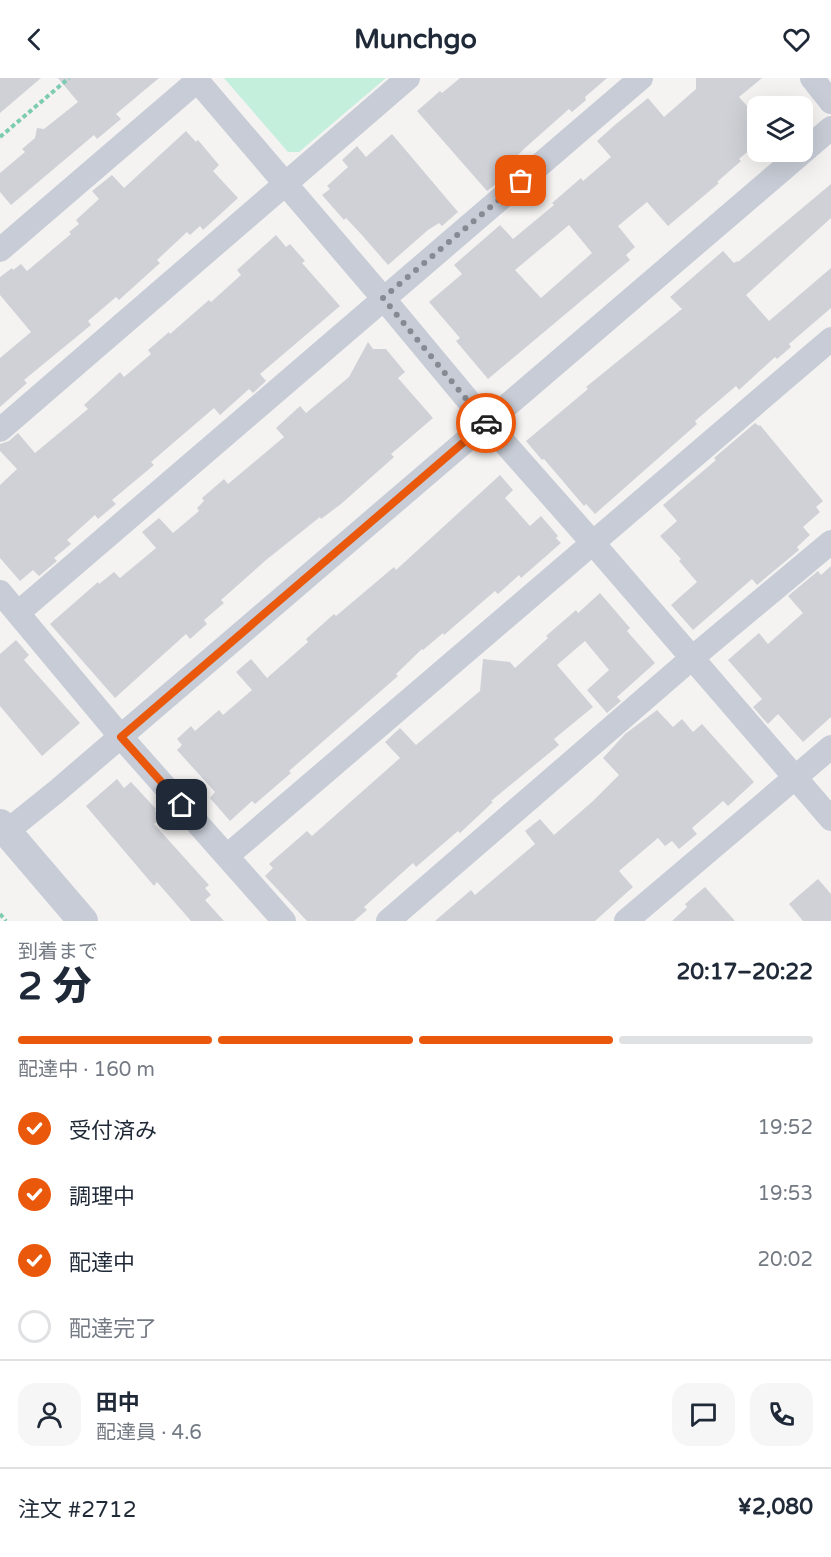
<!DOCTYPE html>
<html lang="ja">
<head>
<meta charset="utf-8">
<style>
	body { margin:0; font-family:"Varela Round","Noto Sans JP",sans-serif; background:#f6f6f7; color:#1f2937; height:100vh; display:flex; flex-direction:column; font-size:22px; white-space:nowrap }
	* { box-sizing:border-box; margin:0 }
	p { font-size:20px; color:#747a83 }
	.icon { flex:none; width:33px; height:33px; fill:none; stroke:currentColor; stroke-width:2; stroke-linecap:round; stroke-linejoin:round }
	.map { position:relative; height:843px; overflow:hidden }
	.details { display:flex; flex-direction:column; background:#fff; flex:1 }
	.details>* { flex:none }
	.controls { position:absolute; left:747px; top:18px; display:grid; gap:12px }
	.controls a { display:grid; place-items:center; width:66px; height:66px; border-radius:12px; background:#fff; box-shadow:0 6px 24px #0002; font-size:30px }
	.pin { position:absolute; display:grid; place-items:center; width:51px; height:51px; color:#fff; margin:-26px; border-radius:12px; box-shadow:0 3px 9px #0006 }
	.courier { position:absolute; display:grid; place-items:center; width:60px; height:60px; margin:-30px; border:4px solid #ea580c; border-radius:50%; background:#fff; color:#222; box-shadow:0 2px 8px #0007 }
	.headline em { font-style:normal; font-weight:800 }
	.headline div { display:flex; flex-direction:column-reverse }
	.headline { display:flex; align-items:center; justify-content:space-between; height:102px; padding:0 18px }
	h1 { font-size:39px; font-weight:800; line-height:45px }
	.bar { display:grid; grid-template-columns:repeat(4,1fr); gap:9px 6px; align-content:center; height:72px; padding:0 18px }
	.bar i { height:8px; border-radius:4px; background:#e0e1e3 }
	.bar .active { background:#ea580c }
	.bar p { grid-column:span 4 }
	.line { display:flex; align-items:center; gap:15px; padding:0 18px; border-top:2px solid #e0e1e3 }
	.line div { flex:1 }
	.round { display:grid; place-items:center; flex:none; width:63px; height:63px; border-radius:18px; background:#f6f6f7 }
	ol { padding:0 18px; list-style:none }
	li { display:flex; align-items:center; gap:18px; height:66px }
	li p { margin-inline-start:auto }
	li .icon { padding:6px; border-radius:50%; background:#ea580c; color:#fff; stroke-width:4 }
	li:last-child { color:#747a83 }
	li i { width:33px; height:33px; border:3px solid #e0e1e3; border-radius:50% }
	header { display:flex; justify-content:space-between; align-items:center; height:78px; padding:0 18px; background:#fff; font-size:27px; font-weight:800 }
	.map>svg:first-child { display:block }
</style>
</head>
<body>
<header><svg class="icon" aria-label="back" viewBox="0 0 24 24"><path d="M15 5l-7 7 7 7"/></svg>Munchgo<svg class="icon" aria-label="heart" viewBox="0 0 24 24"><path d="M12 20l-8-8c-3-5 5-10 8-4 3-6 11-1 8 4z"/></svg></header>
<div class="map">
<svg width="831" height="843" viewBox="0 0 831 843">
	<rect width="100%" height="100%" fill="#f4f3f2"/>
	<!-- green -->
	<path fill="#c4efdc" d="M224 0H386L299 74H288Z"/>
	<!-- building -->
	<path fill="#cfd1d6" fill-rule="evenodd" d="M0 0H41L0 35Z
		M58 0H159L116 36 121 41 97 61 94 57 11 127 0 114V95L25 74 22 71 35 60 37 50 44 51 78 24Z
		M460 0H607L585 19 586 22 572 34 569 31 525 70 498 97 502 101 487 113 417 33 440 13 442 15Z
		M696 0H762L739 19 758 40V65L739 81 741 83 717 104 719 105 668 148 647 124 618 148 635 169 626 177 630 182 488 301 456 263 460 260 429 224 462 196 454 187 500 147 513 161 554 127 552 125 581 100 583 103 611 79 597 63 616 46 648 20 664 39 696 11ZM569 147 592 175 541 220 515 192Z
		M186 53 196 64 198 62 219 87 213 93 238 120 203 152 200 148 190 157 187 154 157 182 160 185 119 222 116 219 88 243 91 247 24 302 27 305 0 329V280L31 254 0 217V199L12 190 13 192 21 186 27 193 71 156 69 154 79 146 76 142 99 121 92 113 112 97 124 110Z
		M392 56 458 134 442 148 439 145 428 152 388 187 361 156 346 140 344 142 322 117 330 111 327 108 348 89 342 82 357 68 366 79Z
		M831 106V140L746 217 769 243 831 190V230L789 266 791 269 777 281 775 279 739 312 736 308 695 343 697 346 595 436 586 426 584 428 544 381 542 382 526 363 588 311 586 309 682 231 670 219 723 173 734 185 737 183 738 184Z
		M276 157 286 169 290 166 305 183 302 185 340 228 260 296 266 303 253 315 249 311 220 337 214 330 151 384 154 387 112 422 116 426 98 441 95 437 67 462 71 466 54 480 57 483 39 498 33 492 20 503 0 480V407L17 391 0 373V366L9 363 18 355 35 375 88 331 84 327 120 294 124 299 151 276 148 272 169 254 170 256 209 222 211 224 241 197 237 192Z
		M368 264 373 271H386L405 294 398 300 433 340 391 376 394 379 341 426 321 441 320 439 266 482 221 522 224 525 204 542 207 546 190 561 186 556 115 620 50 546 98 504 99 506 114 494 120 500 156 470 142 454 159 440 173 455 199 433 197 430 204 423 202 420 224 401 228 406 284 359 276 350 300 328 306 335 349 299Z
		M755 345 759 348 760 347 823 423 816 429 820 434 803 449 810 457 797 469 799 472 757 507 752 501 693 552 671 527 697 504 679 483 681 481 660 458 677 443 663 427 716 382 714 380Z
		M500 397 513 412 505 420 530 448 541 438 558 458 556 460 561 465 521 500 519 497 498 516 495 513 444 557 443 555 423 572 422 571 396 596 398 598 289 693 291 695 255 726 252 723 230 743 210 720 215 714 177 672 182 667 177 661 191 648 195 653 219 632 223 637 252 612 236 594 251 581 267 600 308 564 306 561 334 536 336 538 394 489 396 492Z
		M831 488V639L803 664 778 636 768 646 766 644 753 629 762 621 728 582 759 555 768 566 803 535 788 518 818 493 821 497Z
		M600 515 630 550 627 553 655 585 617 619 621 623 607 635 587 612 609 592 585 563 557 587 593 629 554 661 559 667 491 723 493 724 460 755 458 753 416 789 413 785 364 829 367 832 354 843H307L265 798 273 790 269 786 307 753 312 758 400 680 385 664 400 650 416 667 480 613 483 581 510 584 515 590 548 560 546 558 576 532 578 535Z
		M16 562 29 577 24 582 80 645 42 678 0 628V576Z
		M657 632 673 649 682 641 693 654 702 646 754 704 728 728 723 723 692 750 697 756 679 771 672 763 665 768 658 760 619 793 633 809 595 843H435L471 812 475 817 535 766 525 753 540 741 554 757 593 723 619 697 603 680 625 656Z
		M117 701 124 710 131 704 156 731 155 733 161 740 154 746 209 807 205 810 211 817 205 822 224 843H191L157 804 154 808 86 728Z
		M818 801 831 816V843H803L789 826Z
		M705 809 735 843H672L687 829 685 826Z"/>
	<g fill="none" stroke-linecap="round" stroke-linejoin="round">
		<!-- path -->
		<path stroke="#7dccb2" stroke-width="4" stroke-dasharray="4.5 3" stroke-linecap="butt" d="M0 59 69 0
			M0 836 6 843"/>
		<!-- minor -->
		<path stroke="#c7ccd6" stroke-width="24" d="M195 0 383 220 487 345 592 464 831 741
			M812 0 831 24
			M0 172 197 3
			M0 352 408 0
			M0 514 121 659 284 843
			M19 534 641 0
			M6 754 57 713 831 50
			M227 778 831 261
			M388 843 692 580 831 464
			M626 843 831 669"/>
		<!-- tertiary -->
		<path stroke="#c7ccd6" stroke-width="30" d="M0 746 83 843"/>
	</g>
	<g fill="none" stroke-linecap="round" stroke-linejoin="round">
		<!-- done -->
		<path stroke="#868a92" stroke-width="6" stroke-dasharray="0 10.8" d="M486 345 383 220 521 103"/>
		<!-- route -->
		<path stroke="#ea580c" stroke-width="8" d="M182 727 121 659 486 345"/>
	</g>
</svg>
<div class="controls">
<a><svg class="icon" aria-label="layers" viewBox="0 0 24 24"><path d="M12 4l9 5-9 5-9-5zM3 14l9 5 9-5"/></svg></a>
</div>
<div class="pin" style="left:521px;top:103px;background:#ea580c"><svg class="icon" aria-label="bag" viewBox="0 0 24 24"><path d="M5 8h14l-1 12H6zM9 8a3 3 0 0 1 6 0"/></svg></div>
<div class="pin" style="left:182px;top:727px;background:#1f2937"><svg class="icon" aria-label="home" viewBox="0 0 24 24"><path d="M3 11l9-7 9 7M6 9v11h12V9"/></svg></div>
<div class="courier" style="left:486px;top:345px"><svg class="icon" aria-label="car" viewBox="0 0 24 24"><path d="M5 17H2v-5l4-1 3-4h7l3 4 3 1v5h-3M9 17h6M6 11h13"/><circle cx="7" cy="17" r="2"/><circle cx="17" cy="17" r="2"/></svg></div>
</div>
<section class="details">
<div class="headline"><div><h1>2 分</h1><p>到着まで</p></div><em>20:17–20:22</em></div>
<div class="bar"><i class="active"></i><i class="active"></i><i class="active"></i><i></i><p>配達中 · 160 m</p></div>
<ol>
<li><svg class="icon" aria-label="check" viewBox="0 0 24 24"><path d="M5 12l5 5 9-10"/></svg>受付済み<p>19:52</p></li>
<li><svg class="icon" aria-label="check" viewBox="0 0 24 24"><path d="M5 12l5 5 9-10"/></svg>調理中<p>19:53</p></li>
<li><svg class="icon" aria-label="check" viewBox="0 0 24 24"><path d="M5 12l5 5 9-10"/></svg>配達中<p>20:02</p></li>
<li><i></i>配達完了</li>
</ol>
<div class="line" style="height:108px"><a class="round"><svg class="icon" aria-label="person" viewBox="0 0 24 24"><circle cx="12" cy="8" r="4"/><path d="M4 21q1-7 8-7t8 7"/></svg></a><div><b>田中</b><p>配達員 · 4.6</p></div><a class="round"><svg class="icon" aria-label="chat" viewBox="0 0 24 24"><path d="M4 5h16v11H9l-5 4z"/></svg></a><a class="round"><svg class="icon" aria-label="phone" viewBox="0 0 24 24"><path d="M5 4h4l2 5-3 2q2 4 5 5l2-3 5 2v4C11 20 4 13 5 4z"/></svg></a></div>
<div class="line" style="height:78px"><div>注文 #2712</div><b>¥2,080</b></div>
</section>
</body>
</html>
